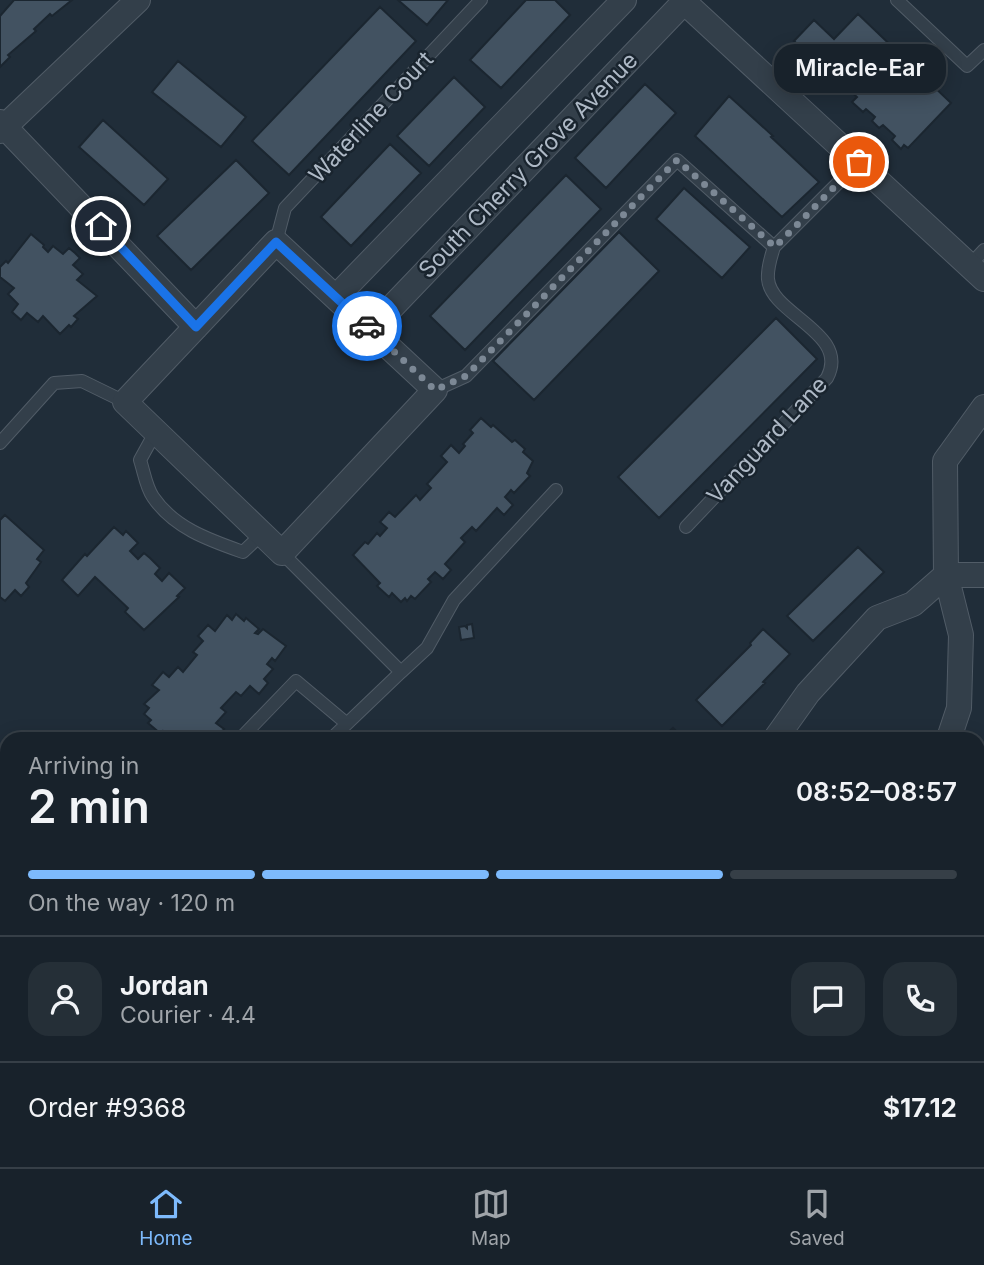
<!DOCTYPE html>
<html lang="en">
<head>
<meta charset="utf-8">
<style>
	body { margin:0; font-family:Inter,sans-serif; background:#252f37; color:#f1f3f6; height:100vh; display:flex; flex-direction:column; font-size:26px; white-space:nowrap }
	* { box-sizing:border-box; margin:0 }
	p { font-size:23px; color:#9fa4a9 }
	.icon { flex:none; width:38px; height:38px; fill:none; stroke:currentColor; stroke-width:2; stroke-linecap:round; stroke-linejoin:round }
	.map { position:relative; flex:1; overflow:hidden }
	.sheet { position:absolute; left:0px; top:732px; width:985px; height:436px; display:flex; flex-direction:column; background:#18222b; border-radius:21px 21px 0 0; box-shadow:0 4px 18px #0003,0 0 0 2px #363f47 }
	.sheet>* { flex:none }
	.pin { position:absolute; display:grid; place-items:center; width:60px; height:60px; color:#fff; margin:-30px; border:4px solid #fff; border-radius:50%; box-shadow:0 2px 7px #0007 }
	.courier { position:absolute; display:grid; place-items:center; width:70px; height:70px; margin:-35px; border:5px solid #1a73e8; border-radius:50%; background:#fff; color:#222; box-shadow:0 2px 9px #0007 }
	.bubble { position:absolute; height:49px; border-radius:21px; background:#18222b; box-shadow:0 4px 18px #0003,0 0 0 2px #363f47; font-size:23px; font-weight:600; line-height:49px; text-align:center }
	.headline em { font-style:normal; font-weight:600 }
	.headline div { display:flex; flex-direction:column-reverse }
	.headline { display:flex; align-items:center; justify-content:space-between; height:119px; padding:0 28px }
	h1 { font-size:46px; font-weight:600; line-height:52px }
	.bar { display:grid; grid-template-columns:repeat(4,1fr); gap:10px 7px; align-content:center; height:84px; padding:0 28px }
	.bar i { height:9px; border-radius:5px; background:#363f47 }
	.bar .active { background:#7dbafc }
	.bar p { grid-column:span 4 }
	.line { display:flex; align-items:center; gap:18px; padding:0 28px; border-top:2px solid #363f47 }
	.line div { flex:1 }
	.round { display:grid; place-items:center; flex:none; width:74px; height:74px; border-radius:21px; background:#252f37 }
	.menu { display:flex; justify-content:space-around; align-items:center; height:98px; border-top:2px solid #363f47; background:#18222b; font-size:19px; color:#9fa4a9 }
	.menu a { display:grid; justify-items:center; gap:4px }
	.menu .active { color:#7dbafc }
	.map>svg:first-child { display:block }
</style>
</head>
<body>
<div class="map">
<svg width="984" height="1167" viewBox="0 0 984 1167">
	<rect width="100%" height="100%" fill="#202d39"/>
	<!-- building -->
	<path fill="#425261" stroke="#1b2630" stroke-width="2" d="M14 0H72L52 16 50 14 34 29 36 31 8 55 10 57 0 67V16Z
		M398 0H448L427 25Z
		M526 0H555L570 15 501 88 470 60Z
		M380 7 416 41 289 175 252 141Z
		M858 14 951 103 908 148 904 145 901 149 892 140 895 136 883 125 879 128 872 121 875 117 866 109 863 112 852 102 857 97 847 88 841 93 830 83 835 79 810 55 806 59 793 47 797 44 794 41 814 20 834 39Z
		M178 61 246 117 221 147 152 92Z
		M454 77 485 107 429 166 397 136Z
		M645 84 676 113 606 188 575 158Z
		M729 96 773 136 771 137 819 182 782 217 695 136Z
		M103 120 168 179 144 205 79 147Z
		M390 144 421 173 351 246 321 217Z
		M236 160 269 193 191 270 157 236Z
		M566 175 601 209 465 350 430 316Z
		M684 188 750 247 722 278 656 219Z
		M619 232 659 271 534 400 493 361Z
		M31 234 44 245 43 247 48 252 53 246 63 254 69 248 75 253 80 258 73 265 83 274 77 280 97 296 74 316 78 319 71 327 69 325 60 334 43 316 38 322 27 313 21 320 12 312 18 304 8 294 14 288 0 277V267L6 261 8 263Z
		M776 318 817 359 659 518 618 477Z
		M481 418 491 427 493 425 512 442 515 440 525 449 523 452 533 461 527 473 530 476 514 493 511 490 505 497 513 505 504 515 497 508 476 531 472 527 461 538 465 542 445 564 451 570 443 579 435 572 428 579 431 582 415 599 411 596 407 601 405 598 401 602 392 593 389 597 377 586 380 583 353 555 365 542 368 544 377 533 380 536 387 528 380 522 389 512 395 517 416 495 420 500 431 488 427 484 447 462 441 456 451 445 459 453 465 446 463 444 473 433 470 430Z
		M5 515 44 550 37 559 41 562 26 583 29 587 21 596 15 590 5 601 0 597V520Z
		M114 527 123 535 126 531 138 543 130 551 138 559 144 553 150 558 160 568 155 574 162 581 169 573 185 588 177 596 179 597 144 630 125 612 128 608 95 577 78 596 62 580 85 554 87 556Z
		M858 547 884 572 813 641 787 616Z
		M236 614 244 621 246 618 259 629 255 633 258 634 263 629 286 646 275 661 272 658 267 664 273 669 264 679 268 683 259 694 250 686 241 696 236 692 221 708 226 712 216 723 224 729 216 738 210 736 208 738H160L165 733 163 731 161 734 148 723 151 720 144 714 149 708 144 704 159 690 152 685 163 672 169 677 178 667 183 672 197 655 193 652 203 641 198 636 208 625 215 631 227 615 232 620Z
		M472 624 474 638 461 640 459 627 465 626 467 628V625Z
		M763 629 790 654 763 682 765 683 722 726 696 700 751 645 750 643Z
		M673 728 682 737 684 738H662Z
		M0 769 7 775V787L3 792 5 795 0 800Z
		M978 853 984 859V920L978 914Z
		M978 1021 984 1026V1077L978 1071Z
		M374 1160H440L434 1167H368Z
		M856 1160H877L871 1167H863Z"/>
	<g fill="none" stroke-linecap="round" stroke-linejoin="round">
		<!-- lane casing -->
		<g stroke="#515c67" stroke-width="14">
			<path id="lane" d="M897 0 967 66 984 50
				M276 242 285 208 481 0
				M774 247 859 162
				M970 265 984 250
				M435 390 466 376 677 160 774 247C771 257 767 268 768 279 771 315 851 333 827 378L686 527
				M156 431 140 460C144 472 146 487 153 497 174 528 209 540 243 552L262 534
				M0 443 54 383 82 381 125 402
				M282 553 401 672 332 738
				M401 672 427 648 454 600 556 490
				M241 738 296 681 346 723
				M0 902 7 909
				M268 1160 275 1167
				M761 1160 768 1167
				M515 1167 521 1160
				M695 1167 701 1160"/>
		</g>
		<!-- street casing -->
		<g stroke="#515c67" stroke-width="26">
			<path id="street" d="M682 0 984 279
				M0 122 196 327
				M0 131 138 0
				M276 242 435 390 282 553 125 402Z
				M336 297 624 0
				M370 330 686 0
				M776 738 808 693 877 618 913 604 946 575H984
				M949 738 959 708 961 635 946 575 945 461 984 407
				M978 954 984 959
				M613 1167 620 1160"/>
		</g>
		<!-- lane -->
		<use href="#lane" stroke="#333f4a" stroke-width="12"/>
		<!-- street -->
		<use href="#street" stroke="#333f4a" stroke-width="24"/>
	</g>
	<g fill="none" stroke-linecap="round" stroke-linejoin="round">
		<!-- done -->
		<path stroke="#7c8895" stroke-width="7" stroke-dasharray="0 12.6" d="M367 326 435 390 466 376 677 160 775 247 859 162"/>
		<!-- route -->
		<path stroke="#1a73e8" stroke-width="9" d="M101 226 196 327 276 242 367 326"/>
	</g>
	<g text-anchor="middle" stroke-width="5" stroke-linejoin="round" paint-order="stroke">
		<!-- street labels -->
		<g font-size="23" fill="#aeb9c6" stroke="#19242e">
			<text transform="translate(371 117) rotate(-47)" y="8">Waterline Court</text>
			<text transform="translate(528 165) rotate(-46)" y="8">South Cherry Grove Avenue</text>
			<text transform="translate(767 440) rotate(-47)" y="8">Vanguard Lane</text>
		</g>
	</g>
</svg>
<div class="pin" style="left:859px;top:162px;background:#ea580c"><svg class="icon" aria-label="bag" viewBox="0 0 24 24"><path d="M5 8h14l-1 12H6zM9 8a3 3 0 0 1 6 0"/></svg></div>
<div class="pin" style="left:101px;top:226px;background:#1f2937"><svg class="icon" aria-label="home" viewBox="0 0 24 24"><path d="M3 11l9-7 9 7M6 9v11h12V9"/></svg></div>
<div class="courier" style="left:367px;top:326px"><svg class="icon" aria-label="car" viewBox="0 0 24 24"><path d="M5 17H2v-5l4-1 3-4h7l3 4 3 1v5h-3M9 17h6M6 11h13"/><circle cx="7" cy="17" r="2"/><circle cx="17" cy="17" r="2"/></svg></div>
<div class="bubble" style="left:774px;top:44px;width:172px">Miracle-Ear</div>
<section class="sheet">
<div class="headline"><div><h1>2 min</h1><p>Arriving in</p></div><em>08:52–08:57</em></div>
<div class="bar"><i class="active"></i><i class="active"></i><i class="active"></i><i></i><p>On the way · 120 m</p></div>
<div class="line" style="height:126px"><a class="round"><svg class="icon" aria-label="person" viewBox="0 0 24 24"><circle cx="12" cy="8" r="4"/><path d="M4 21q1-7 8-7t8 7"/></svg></a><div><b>Jordan</b><p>Courier · 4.4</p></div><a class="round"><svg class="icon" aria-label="chat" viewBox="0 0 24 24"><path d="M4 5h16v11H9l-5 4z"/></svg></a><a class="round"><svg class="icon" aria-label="phone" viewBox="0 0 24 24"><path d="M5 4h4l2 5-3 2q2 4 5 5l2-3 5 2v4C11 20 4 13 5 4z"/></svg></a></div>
<div class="line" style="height:91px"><div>Order #9368</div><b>$17.12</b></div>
</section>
</div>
<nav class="menu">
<a class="active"><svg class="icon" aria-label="home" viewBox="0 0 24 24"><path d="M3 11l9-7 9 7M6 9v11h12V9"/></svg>Home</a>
<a><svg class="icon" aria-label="map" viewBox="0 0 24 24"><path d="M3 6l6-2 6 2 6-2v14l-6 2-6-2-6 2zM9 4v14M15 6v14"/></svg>Map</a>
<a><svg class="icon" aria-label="saved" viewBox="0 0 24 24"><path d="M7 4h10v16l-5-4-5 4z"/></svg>Saved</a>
</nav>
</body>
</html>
